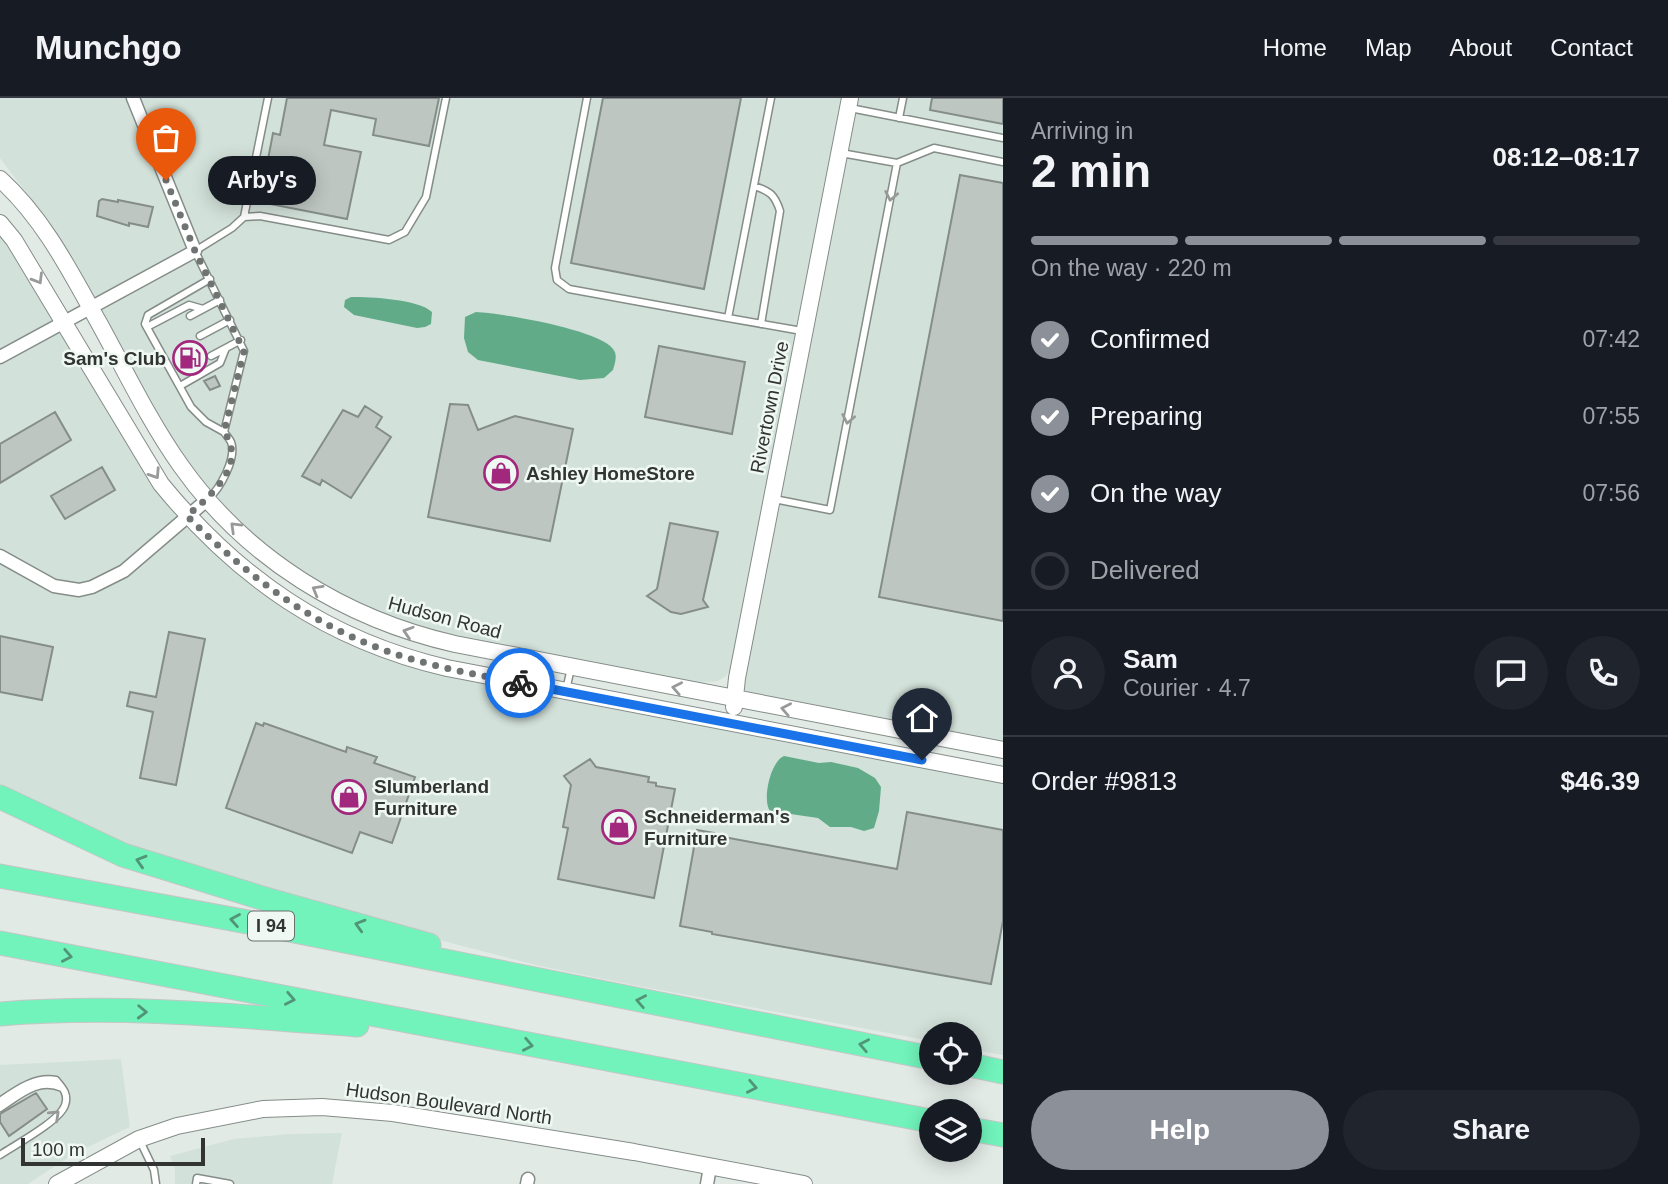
<!DOCTYPE html>
<html lang="en">
<head>
<meta charset="utf-8">
<style>
	body { margin:0; font-family:Helvetica,sans-serif; background:#20242c; color:#f1f3f6; height:100vh; display:flex; flex-direction:column; font-size:26px; white-space:nowrap }
	* { box-sizing:border-box; margin:0 }
	p { font-size:23px; color:#9ea1a6 }
	.icon { flex:none; width:38px; height:38px; fill:none; stroke:currentColor; stroke-width:2; stroke-linecap:round; stroke-linejoin:round }
	.map { position:relative; flex:1; overflow:hidden }
	.side { display:flex; flex-direction:column; background:#171b24; width:665px }
	.side>* { flex:none }
	.buttons { position:absolute; left:919px; top:924px; display:grid; gap:14px }
	.buttons a { display:grid; place-items:center; width:63px; height:63px; border-radius:50%; background:#171b24; box-shadow:0 4px 18px #0003; font-size:35px }
	.scale { position:absolute; left:21px; bottom:18px; width:184px; box-sizing:border-box; padding-left:7px; border:4px solid #313433; border-top:0; font-size:19px; line-height:24px; white-space:nowrap; color:#313433; -webkit-text-stroke:5px #eff8f3; paint-order:stroke }
	.pin { position:absolute; display:grid; place-items:center; width:60px; height:60px; color:#fff; margin:-72px -30px; border-radius:50% 50% 50% 0; rotate:-45deg; box-shadow:0 0 7px #0007 }
	.pin .icon { rotate:45deg }
	.courier { position:absolute; display:grid; place-items:center; width:70px; height:70px; margin:-35px; border:5px solid #1a73e8; border-radius:50%; background:#fff; color:#222; box-shadow:0 2px 9px #0007 }
	.bubble { position:absolute; height:49px; border-radius:24px; background:#171b24; box-shadow:0 4px 18px #0003; font-size:23px; font-weight:600; line-height:49px; text-align:center }
	.head em { font-style:normal; font-weight:600 }
	.head div { display:flex; flex-direction:column-reverse }
	.head { display:flex; align-items:center; justify-content:space-between; height:119px; padding:0 28px }
	h1 { font-size:46px; font-weight:600; line-height:52px }
	.bar { display:grid; grid-template-columns:repeat(4,1fr); gap:10px 7px; align-content:center; height:84px; padding:0 28px }
	.bar i { height:9px; border-radius:5px; background:#363941 }
	.bar .current { background:#8c9099 }
	.bar p { grid-column:span 4 }
	.line { display:flex; align-items:center; gap:18px; padding:0 28px; border-top:2px solid #363941 }
	.line div { flex:1 }
	.round { display:grid; place-items:center; flex:none; width:74px; height:74px; border-radius:37px; background:#20242c }
	ol { padding:0 28px; list-style:none }
	li { display:flex; align-items:center; gap:21px; height:77px }
	li p { margin-inline-start:auto }
	li .icon { padding:7px; border-radius:50%; background:#8c9099; color:#fff; stroke-width:4 }
	li:last-child { color:#9ea1a6 }
	li i { width:38px; height:38px; border:4px solid #363941; border-radius:50% }
	.cta { display:flex; gap:14px; margin-top:auto; padding:14px 28px }
	.cta a { flex:1; height:80px; border-radius:42px; background:#8c9099; color:#fff; font-size:28px; font-weight:600; line-height:80px; text-align:center }
	.cta a+a { background:#20242c; color:#f1f3f6 }
	header { display:flex; align-items:center; gap:42px; box-sizing:border-box; height:98px; padding:0 35px; background:#171b24; border-bottom:2px solid #363941 }
	header strong { font-size:33px }
	nav { display:flex; gap:38px; margin-inline-start:auto; font-size:24px }
	main { display:flex; flex:1; min-height:0 }
	.map>svg:first-child { display:block }
</style>
</head>
<body>
<header>
<strong>Munchgo</strong>
<nav><a>Home</a><a>Map</a><a>About</a><a>Contact</a></nav>
</header>
<main>
<div class="map">
<svg width="1003" height="1086" viewBox="0 0 1003 1086">
	<rect width="100%" height="100%" fill="#e2eae6"/>
	<!-- built -->
	<path fill="#d2e1d9" d="M0 0H1003V652L735 601 791 262 731 570 726 578 718 583 699 585 457 539 397 522 330 491 302 474 264 445 231 415 192 371 173 342 60 139 0 60Z
		M0 137 159 396 194 437 228 468 259 494 303 523 376 557 435 575 1003 685V957L970 951V936H931V943L623 885 540 868 323 812 190 774 0 692Z
		M121 961 130 1029 75 1055 28 1086H0V967Z
		M342 1035 332 1086H175V1072L170 1058 234 1041 289 1036Z"/>
	<!-- water -->
	<path fill="#61ab89" d="M351 199C371 199 418 201 432 214L431 226 425 229 417 230 354 217 344 209 345 202Z
		M476 214C501 215 600 232 613 251 618 257 615 265 613 272L604 280 580 282 478 262 468 254 464 240 465 219Z
		M784 658 819 665 831 664 858 670 875 680 881 689 879 713 874 730 864 733 851 729H830L818 720 770 713C762 702 770 664 784 658Z"/>
	<!-- building -->
	<path fill="#bec6c2" stroke="#858d89" stroke-width="2" d="M287 0H439L429 48 373 37 376 21 331 12 324 47 361 54 347 121 260 104 273 35 280 37Z
		M603 0H741L704 191 571 165Z
		M932 0H1003V26L930 12Z
		M960 77 1003 85V523L879 499Z
		M102 101 118 104V102L153 109 148 129 129 125V128L97 118 99 103Z
		M659 248 745 264 732 336 645 319Z
		M215 278 220 288 210 292 204 283Z
		M450 306 468 307 478 332 515 318 573 331 550 443 428 419Z
		M365 308 382 319 376 329 391 339 351 400 322 382 320 387 302 378 343 312 358 319Z
		M55 314 71 342 0 385V346Z
		M102 369 115 392 65 421 51 398Z
		M670 425 718 434 703 502 708 509 681 516 671 514 647 498 657 491Z
		M169 534 205 541 176 687 140 680 153 614 127 608 130 594 156 599Z
		M0 538 53 549 42 602 0 594Z
		M256 625 263 628 264 625 346 654 347 649 377 659 374 665 415 679 392 745 360 734 352 755 226 710Z
		M590 661 596 669 649 679 648 684 656 685V688L675 691 654 800 558 781 568 730 563 729 571 687 564 678Z
		M907 714 1003 732V823L991 886 712 836V834L680 828 697 732 714 735 713 737 897 771Z
		M36 995 47 1011 9 1038 0 1024V1016Z"/>
	<g fill="none" stroke-linecap="round" stroke-linejoin="round">
		<!-- service casing -->
		<g stroke="#858d89" stroke-width="9">
			<path id="service" d="M587 0 555 170 557 182 569 191 728 220
				M771 0 728 220 802 233
				M850 10 1003 40
				M899 20 903 0
				M897 65 934 50 1003 64
				M754 88C770 93 775 97 780 113L761 226
				M244 119 260 118 389 142 405 134 426 99 446 0
				M210 181 148 217 145 226 191 309 206 324 224 334
				M190 218 220 202
				M147 229 189 207 203 211
				M200 238 230 222
				M211 258 241 242
				M180 288 220 265 226 250
				M208 401C220 391 237 360 231 344 229 340 226 337 224 334L244 253 195 153 232 130 244 119 268 0
				M774 401 830 412 897 65 841 55
				M566 592 571 570
				M0 1003C16 992 35 978 56 982 62 989 69 996 65 1007 60 1023 15 1047 0 1057
				M0 1010C19 998 38 979 62 990
				M140 1043 154 1072 156 1086
				M196 1086 197 1080 230 1086"/>
		</g>
		<!-- minor casing -->
		<g stroke="#858d89" stroke-width="15">
			<path id="minor" d="M0 259 195 153 133 0
				M0 458 54 488 79 492 92 489 124 473 208 401
				M527 1086 528 1081
				M707 1086 710 1069"/>
		</g>
		<!-- tertiary casing -->
		<g stroke="#858d89" stroke-width="18">
			<path id="tertiary" d="M0 81C44 121 70 173 99 225 125 272 149 323 181 368 246 460 345 521 455 546L1003 652
				M0 125 14 142 161 386C238 480 327 542 447 570L1003 677
				M734 609 737 580 850 0
				M57 1086 139 1041 177 1028 263 1011 322 1009 393 1015 634 1054 804 1086"/>
		</g>
		<!-- motorway casing -->
		<g stroke="#c5c6c6" stroke-width="25">
			<path id="motorway" d="M0 699 123 757 262 800 429 847
				M0 778 269 828 931 960
				M0 845 931 1023
				M0 916C118 906 239 918 357 927
				M970 967 1003 974
				M970 1031 1003 1037"/>
		</g>
		<!-- service -->
		<use href="#service" stroke="#fff" stroke-width="6"/>
		<!-- minor -->
		<use href="#minor" stroke="#fff" stroke-width="12"/>
		<!-- tertiary -->
		<use href="#tertiary" stroke="#fff" stroke-width="16"/>
		<!-- motorway -->
		<use href="#motorway" stroke="#71f3bb" stroke-width="23"/>
	</g>
	<!-- one-way arrows -->
	<defs><path id="oneway-chevron" d="M-2-3.5L2.5 0L-2 3.5" fill="none" stroke-width="1.6" stroke-linecap="round" stroke-linejoin="round" transform="scale(1.75)"/></defs>
	<g stroke="#989a99">
		<use href="#oneway-chevron" transform="translate(891 98) rotate(101)"/>
		<use href="#oneway-chevron" transform="translate(38 181) rotate(59)"/>
		<use href="#oneway-chevron" transform="translate(848 321) rotate(101)"/>
		<use href="#oneway-chevron" transform="translate(155 376) rotate(57)"/>
		<use href="#oneway-chevron" transform="translate(235 429) rotate(-136)"/>
		<use href="#oneway-chevron" transform="translate(317 492) rotate(-150)"/>
		<use href="#oneway-chevron" transform="translate(408 534) rotate(-162)"/>
		<use href="#oneway-chevron" transform="translate(677 590) rotate(-169)"/>
		<use href="#oneway-chevron" transform="translate(786 611) rotate(-169)"/>
		<use href="#oneway-chevron" transform="translate(55 1017) rotate(-43)"/>
	</g>
	<g stroke="#519477">
		<use href="#oneway-chevron" transform="translate(141 763) rotate(-163)"/>
		<use href="#oneway-chevron" transform="translate(235 822) rotate(-170)"/>
		<use href="#oneway-chevron" transform="translate(360 827) rotate(-164)"/>
		<use href="#oneway-chevron" transform="translate(67 858) rotate(11)"/>
		<use href="#oneway-chevron" transform="translate(290 901) rotate(11)"/>
		<use href="#oneway-chevron" transform="translate(641 903) rotate(-169)"/>
		<use href="#oneway-chevron" transform="translate(142 914) rotate(2)"/>
		<use href="#oneway-chevron" transform="translate(528 947) rotate(11)"/>
		<use href="#oneway-chevron" transform="translate(864 947) rotate(-169)"/>
		<use href="#oneway-chevron" transform="translate(752 989) rotate(11)"/>
	</g>
	<g fill="none" stroke-linecap="round" stroke-linejoin="round">
		<!-- done -->
		<path stroke="#6f7472" stroke-width="7" stroke-dasharray="0 12.6" d="M166 82 195 153 244 253 224 334C248 367 210 398 187 418 255 485 323 536 415 562 449 572 485 578 520 585"/>
		<!-- route -->
		<path stroke="#1a73e8" stroke-width="9" d="M520 585 922 662"/>
	</g>
	<!-- icons -->
	<defs>
		<g id="fuel-ring" transform="scale(1.75)"><circle r="9.5" fill="#eff8f3" stroke="#a2287e" stroke-width="1.5"/><path d="M-5.5-6h7V0h2V4h1.3V-2.5L3-4.5l.8-.8L6-3V5H2.5V1h-1V6h-7ZM-4.2-4.7v3.2H.2V-4.7Z" fill="#a2287e"/></g>
		<g id="shop-ring" transform="scale(1.75)"><circle r="9.5" fill="#eff8f3" stroke="#a2287e" stroke-width="1.5"/><path d="M-5-2.5h2.3a2.7 3.5 0 0 1 5.4 0H5L5.5 6h-11ZM-1.5-2.5h3a1.5 2.3 0 0 0-3 0Z" fill="#a2287e"/></g>
	</defs>
	<g fill-rule="evenodd">
		<use href="#fuel-ring" x="190" y="260"/>
		<use href="#shop-ring" x="501" y="375"/>
		<use href="#shop-ring" x="349" y="699"/>
		<use href="#shop-ring" x="619" y="729"/>
	</g>
	<g text-anchor="middle" stroke-width="5" stroke-linejoin="round" paint-order="stroke">
		<!-- shield labels -->
		<rect fill="#eff8f3" stroke="#6a6f6d" stroke-width="2" x="248" y="813.5" width="46" height="29" rx="5"/>
		<g font-size="18" font-weight="bold" fill="#313433">
			<text x="271" y="834">I 94</text>
		</g>
		<!-- poi labels -->
		<g font-size="19" font-weight="bold" fill="#313433" stroke="#eff8f3" text-anchor="start">
			<text x="166" y="267" text-anchor="end">Sam's Club</text>
			<text x="526" y="382">Ashley HomeStore</text>
			<text x="374" y="695">Slumberland<tspan x="374" dy="22">Furniture</tspan></text>
			<text x="644" y="725">Schneiderman's<tspan x="644" dy="22">Furniture</tspan></text>
		</g>
		<!-- street labels -->
		<g font-size="19" fill="#313433" stroke="#eff8f3">
			<text transform="translate(769 309) rotate(-79)" y="7">Rivertown Drive</text>
			<text transform="translate(445 519) rotate(15)" y="7">Hudson Road</text>
			<text transform="translate(449 1005) rotate(8)" y="7">Hudson Boulevard North</text>
		</g>
	</g>
</svg>
<div class="buttons">
<a><svg class="icon" aria-label="locate" viewBox="0 0 24 24"><circle cx="12" cy="12" r="6"/><path d="M12 2v4M12 18v4M2 12h4M18 12h4"/></svg></a>
<a><svg class="icon" aria-label="layers" viewBox="0 0 24 24"><path d="M12 4l9 5-9 5-9-5zM3 14l9 5 9-5"/></svg></a>
</div>
<div class="scale">100 m</div>
<div class="pin" style="left:166px;top:82px;background:#ea580c"><svg class="icon" aria-label="bag" viewBox="0 0 24 24"><path d="M5 8h14l-1 12H6zM9 8a3 3 0 0 1 6 0"/></svg></div>
<div class="pin" style="left:922px;top:662px;background:#1f2937"><svg class="icon" aria-label="home" viewBox="0 0 24 24"><path d="M3 11l9-7 9 7M6 9v11h12V9"/></svg></div>
<div class="courier" style="left:520px;top:585px"><svg class="icon" aria-label="bike" viewBox="0 0 24 24"><circle cx="6" cy="16" r="4"/><circle cx="18" cy="16" r="4"/><path d="M6 16l4-8h5l3 8M10 8l3 8H6M13 5h3"/></svg></div>
<div class="bubble" style="left:208px;top:58px;width:108px">Arby's</div>
</div>
<section class="side">
<div class="head"><div><h1>2 min</h1><p>Arriving in</p></div><em>08:12–08:17</em></div>
<div class="bar"><i class="current"></i><i class="current"></i><i class="current"></i><i></i><p>On the way · 220 m</p></div>
<ol>
<li><svg class="icon" aria-label="check" viewBox="0 0 24 24"><path d="M5 12l5 5 9-10"/></svg>Confirmed<p>07:42</p></li>
<li><svg class="icon" aria-label="check" viewBox="0 0 24 24"><path d="M5 12l5 5 9-10"/></svg>Preparing<p>07:55</p></li>
<li><svg class="icon" aria-label="check" viewBox="0 0 24 24"><path d="M5 12l5 5 9-10"/></svg>On the way<p>07:56</p></li>
<li><i></i>Delivered</li>
</ol>
<div class="line" style="height:126px"><a class="round"><svg class="icon" aria-label="person" viewBox="0 0 24 24"><circle cx="12" cy="8" r="4"/><path d="M4 21q1-7 8-7t8 7"/></svg></a><div><b>Sam</b><p>Courier · 4.7</p></div><a class="round"><svg class="icon" aria-label="chat" viewBox="0 0 24 24"><path d="M4 5h16v11H9l-5 4z"/></svg></a><a class="round"><svg class="icon" aria-label="phone" viewBox="0 0 24 24"><path d="M5 4h4l2 5-3 2q2 4 5 5l2-3 5 2v4C11 20 4 13 5 4z"/></svg></a></div>
<div class="line" style="height:91px"><div>Order #9813</div><b>$46.39</b></div>
<div class="cta"><a>Help</a><a>Share</a></div>
</section>
</main>
</body>
</html>
